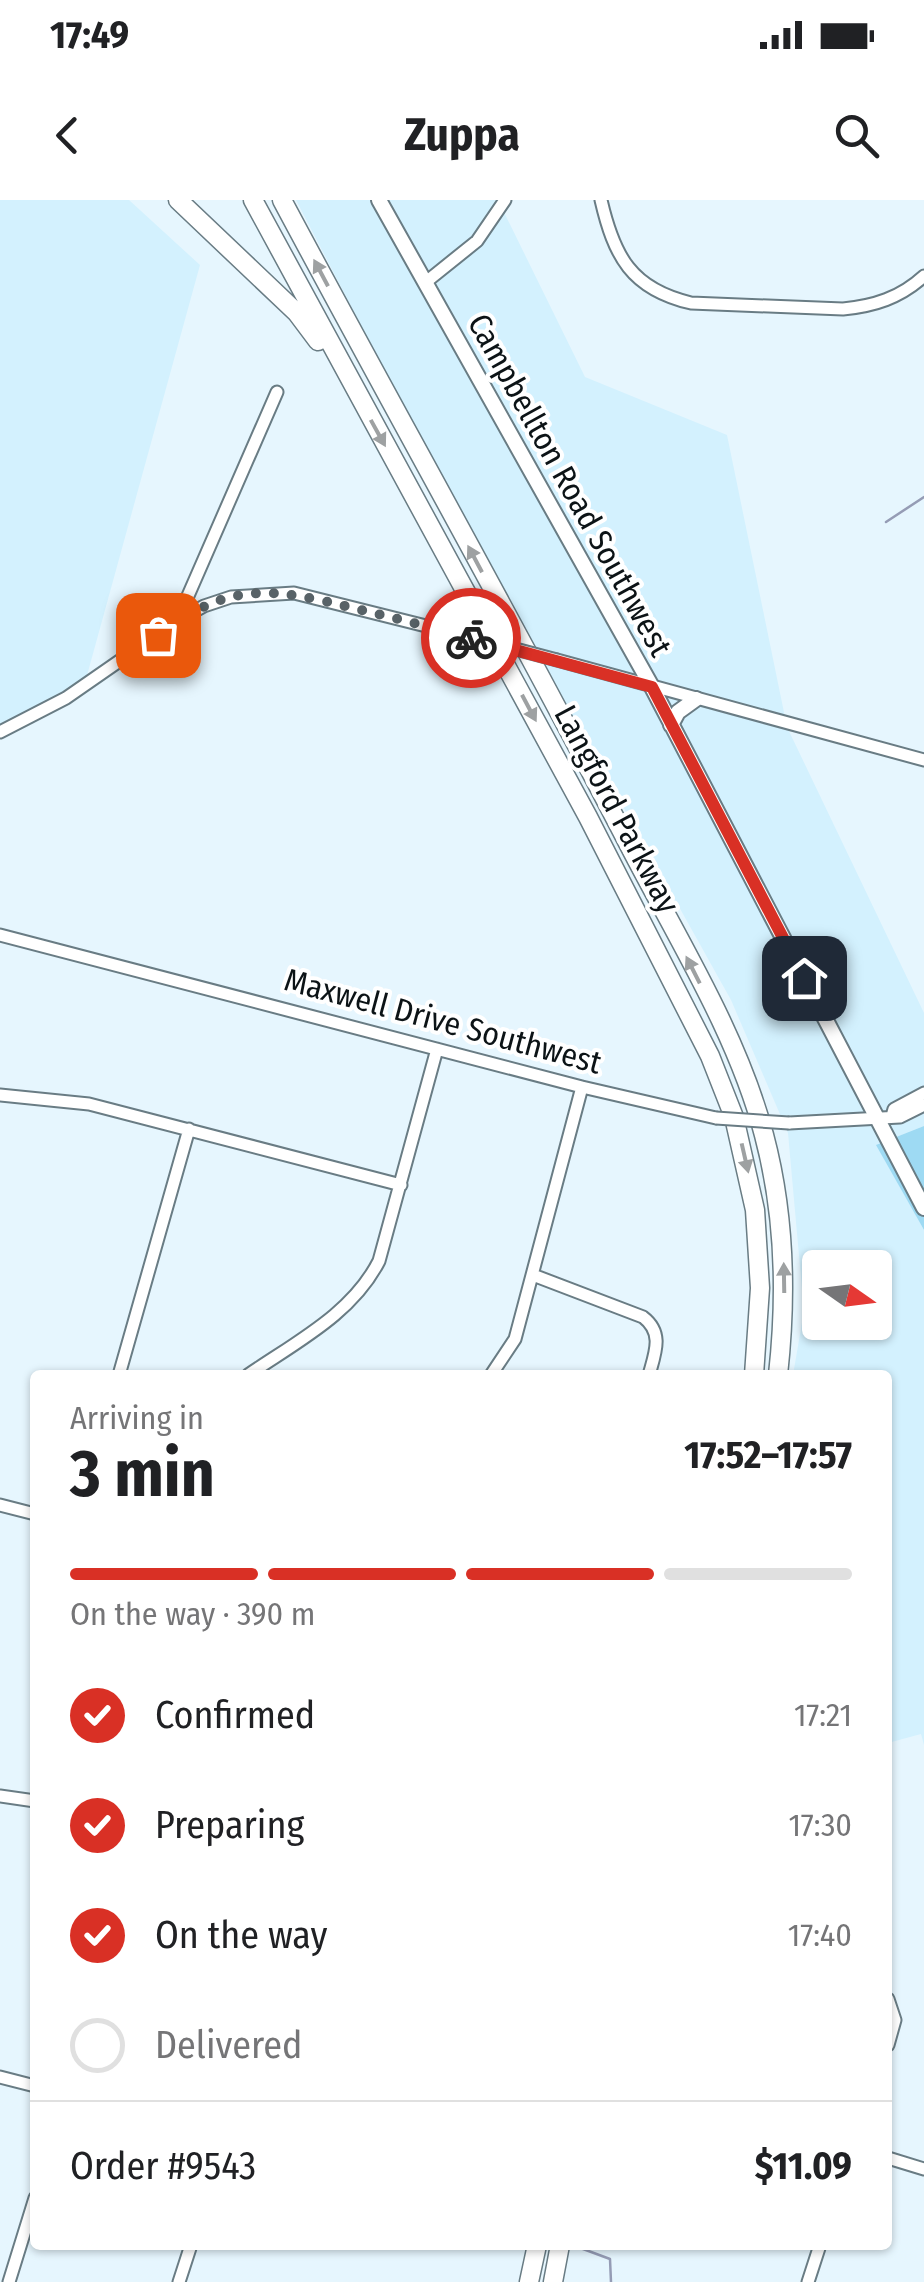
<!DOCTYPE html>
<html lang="en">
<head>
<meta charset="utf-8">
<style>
	body { margin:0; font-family:"Fira Sans Condensed",sans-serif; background:#f2f2f2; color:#202124; height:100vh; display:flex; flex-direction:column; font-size:38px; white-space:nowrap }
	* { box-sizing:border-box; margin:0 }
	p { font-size:32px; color:#757577 }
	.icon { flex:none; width:55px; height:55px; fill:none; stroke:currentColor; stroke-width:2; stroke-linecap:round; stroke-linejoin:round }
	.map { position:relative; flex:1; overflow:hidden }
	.details { position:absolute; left:30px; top:1170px; width:862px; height:880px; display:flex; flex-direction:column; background:#fff; border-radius:10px; box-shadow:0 2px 8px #0004 }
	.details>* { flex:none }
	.needle { width:65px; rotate:104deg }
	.controls { position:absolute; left:802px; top:1050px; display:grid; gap:20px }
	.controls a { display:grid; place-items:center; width:90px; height:90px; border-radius:10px; background:#fff; box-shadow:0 2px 8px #0004; font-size:50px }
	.pin { position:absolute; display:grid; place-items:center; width:85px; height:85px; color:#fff; margin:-42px; border-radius:20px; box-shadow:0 5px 15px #0006 }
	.courier { position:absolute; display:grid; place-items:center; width:100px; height:100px; margin:-50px; border:8px solid #d93025; border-radius:50%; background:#fff; color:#222; box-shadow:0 2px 12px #0007 }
	.overview em { font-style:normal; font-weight:700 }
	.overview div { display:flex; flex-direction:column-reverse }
	.overview { display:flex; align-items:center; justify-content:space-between; height:170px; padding:0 40px }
	h1 { font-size:65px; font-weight:700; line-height:75px }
	.bar { display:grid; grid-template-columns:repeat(4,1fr); gap:15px 10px; align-content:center; height:120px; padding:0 40px }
	.bar i { height:12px; border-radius:8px; background:#e0e0e0 }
	.bar .on { background:#d93025 }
	.bar p { grid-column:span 4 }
	.line { display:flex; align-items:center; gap:25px; padding:0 40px; border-top:2px solid #e0e0e0 }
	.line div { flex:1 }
	ol { padding:0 40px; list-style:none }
	li { display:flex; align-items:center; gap:30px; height:110px }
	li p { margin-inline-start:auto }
	li .icon { padding:10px; border-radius:50%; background:#d93025; color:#fff; stroke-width:4 }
	li:last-child { color:#757577 }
	li i { width:55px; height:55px; border:5px solid #e0e0e0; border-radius:50% }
	.status { display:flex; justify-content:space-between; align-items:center; height:70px; padding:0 50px; background:#fff; direction:ltr }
	.status svg { height:28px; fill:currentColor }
	header { display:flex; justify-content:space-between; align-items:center; height:130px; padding:0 40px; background:#fff; font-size:45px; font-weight:700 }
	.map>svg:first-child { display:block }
</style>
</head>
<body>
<div class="status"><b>17:49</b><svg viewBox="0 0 49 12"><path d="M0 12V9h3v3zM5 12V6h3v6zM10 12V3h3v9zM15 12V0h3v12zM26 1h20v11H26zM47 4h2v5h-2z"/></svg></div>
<header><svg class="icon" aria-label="back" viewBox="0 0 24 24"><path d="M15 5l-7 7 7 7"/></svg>Zuppa<svg class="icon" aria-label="search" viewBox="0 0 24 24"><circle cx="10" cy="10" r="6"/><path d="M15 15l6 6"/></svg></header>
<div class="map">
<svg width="924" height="2082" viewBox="0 0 924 2082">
	<rect width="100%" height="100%" fill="#e6f6fe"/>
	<!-- built -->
	<path fill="#d3f1fe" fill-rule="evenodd" d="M0 0H129L200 65 86 479 0 527Z
		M296 0H498L585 177 727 235 787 527 924 813V926L877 945 924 1030V1545L921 1534 888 1543V1175H793L804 1111 788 933 731 800 443 284ZM820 1068H875V1122H820Z"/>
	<!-- green -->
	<path fill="#9edaf3" d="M924 926V1030L876 945Z"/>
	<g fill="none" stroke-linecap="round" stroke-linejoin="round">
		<!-- stream -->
		<path stroke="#959cb5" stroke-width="2.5" d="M886 322 924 297
			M575 2046 610 2059 611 2082"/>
		<!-- minor casing -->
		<g stroke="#697c84" stroke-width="15">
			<path id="minor" d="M601 0C614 56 631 89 691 103L843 109C874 106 900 98 924 76
				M426 82 477 41 505 0
				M177 421 277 192
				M557 460 924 560
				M0 532 66 498 177 421 204 406 231 397 294 393 466 436
				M0 735 582 887 716 918
				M0 895 89 904 401 985
				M892 916 894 909 924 893
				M789 923 900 917 924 905
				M533 1075 643 1117C664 1133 655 1153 649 1175
				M119 1175 189 929
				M248 1175C296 1142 352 1114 379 1061L437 849
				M491 1175 515 1139 582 887
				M0 1305 35 1314
				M0 1596 35 1601
				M888 1799 895 1820 888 1845
				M0 1877 35 1886
				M888 1958 924 1969
				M9 2082 35 1998
				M179 2082 191 2045
				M808 2082 820 2045"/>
		</g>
		<!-- major casing -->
		<g stroke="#697c84" stroke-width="18">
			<path id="major" d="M379 0 652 487 924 1008
				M671 525 678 512 696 499"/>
		</g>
		<!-- highway casing -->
		<g stroke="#697c84" stroke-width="21">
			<path id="highway" d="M178 0 297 113 318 141
				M253 0 588 617 710 856 734 917 755 1010 760 1088 754 1175
				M282 0C397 216 518 429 630 647 677 738 738 835 764 935 785 1014 787 1094 778 1175
				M529 2082 537 2045
				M553 2082 560 2045"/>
		</g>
		<!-- minor -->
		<use href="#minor" stroke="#fff" stroke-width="11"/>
		<!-- major -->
		<use href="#major" stroke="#fff" stroke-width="14"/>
		<!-- highway -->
		<use href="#highway" stroke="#fff" stroke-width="18"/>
		<!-- minor-bridge casing -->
		<g stroke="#697c84" stroke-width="15" stroke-linecap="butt">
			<path id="minor-bridge" d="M466 436 557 460
				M716 918 789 923"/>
		</g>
		<!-- minor-bridge -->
		<use href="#minor-bridge" stroke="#fff" stroke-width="11"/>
	</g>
	<!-- one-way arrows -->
	<defs><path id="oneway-solid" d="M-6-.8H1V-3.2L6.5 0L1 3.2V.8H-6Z" transform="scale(2.5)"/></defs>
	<g fill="#9ea1a2">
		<use href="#oneway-solid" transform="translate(321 73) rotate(-118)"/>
		<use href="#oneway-solid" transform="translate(378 233) rotate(61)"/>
		<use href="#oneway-solid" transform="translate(475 359) rotate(-118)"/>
		<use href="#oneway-solid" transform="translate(529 508) rotate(62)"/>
		<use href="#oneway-solid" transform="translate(693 770) rotate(-117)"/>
		<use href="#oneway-solid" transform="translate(745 958) rotate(77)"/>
		<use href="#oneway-solid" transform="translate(784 1078) rotate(-91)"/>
	</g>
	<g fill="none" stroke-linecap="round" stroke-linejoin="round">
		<!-- done -->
		<path stroke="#586267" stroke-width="10" stroke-dasharray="0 18" d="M158 435C231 380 274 388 357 409 395 418 433 428 471 438"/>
		<!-- route -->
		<path stroke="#d93025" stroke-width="12" d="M471 438 652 487 804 778"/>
	</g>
	<g text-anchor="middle" stroke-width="8" stroke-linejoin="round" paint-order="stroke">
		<!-- street labels -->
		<g font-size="32" fill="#0c1316" stroke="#fff">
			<text transform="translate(570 285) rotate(61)" y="11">Campbellton Road Southwest</text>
			<text transform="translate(617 609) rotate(62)" y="11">Langford Parkway</text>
			<text transform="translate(443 821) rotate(15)" y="11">Maxwell Drive Southwest</text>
		</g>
	</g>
</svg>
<div class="controls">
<a><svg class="needle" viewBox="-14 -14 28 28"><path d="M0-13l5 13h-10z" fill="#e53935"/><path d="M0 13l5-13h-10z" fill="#757577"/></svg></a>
</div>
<div class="pin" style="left:158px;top:435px;background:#ea580c"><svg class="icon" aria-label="bag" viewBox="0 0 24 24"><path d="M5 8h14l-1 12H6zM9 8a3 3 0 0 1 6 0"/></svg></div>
<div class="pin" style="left:804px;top:778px;background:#1f2937"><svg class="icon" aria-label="home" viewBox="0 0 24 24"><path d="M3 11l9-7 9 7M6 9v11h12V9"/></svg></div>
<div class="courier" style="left:471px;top:438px"><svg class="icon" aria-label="bike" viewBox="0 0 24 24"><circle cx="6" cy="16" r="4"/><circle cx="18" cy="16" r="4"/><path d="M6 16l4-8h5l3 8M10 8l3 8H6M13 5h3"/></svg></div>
<section class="details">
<div class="overview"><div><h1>3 min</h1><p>Arriving in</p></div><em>17:52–17:57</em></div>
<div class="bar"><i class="on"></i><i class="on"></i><i class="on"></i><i></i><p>On the way · 390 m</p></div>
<ol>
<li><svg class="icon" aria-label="check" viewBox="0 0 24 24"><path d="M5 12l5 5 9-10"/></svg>Confirmed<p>17:21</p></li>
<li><svg class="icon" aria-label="check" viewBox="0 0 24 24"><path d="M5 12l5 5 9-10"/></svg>Preparing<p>17:30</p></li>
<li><svg class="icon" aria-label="check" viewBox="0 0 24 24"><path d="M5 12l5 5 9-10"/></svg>On the way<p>17:40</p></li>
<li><i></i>Delivered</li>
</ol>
<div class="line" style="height:130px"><div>Order #9543</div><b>$11.09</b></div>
</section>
</div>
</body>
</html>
